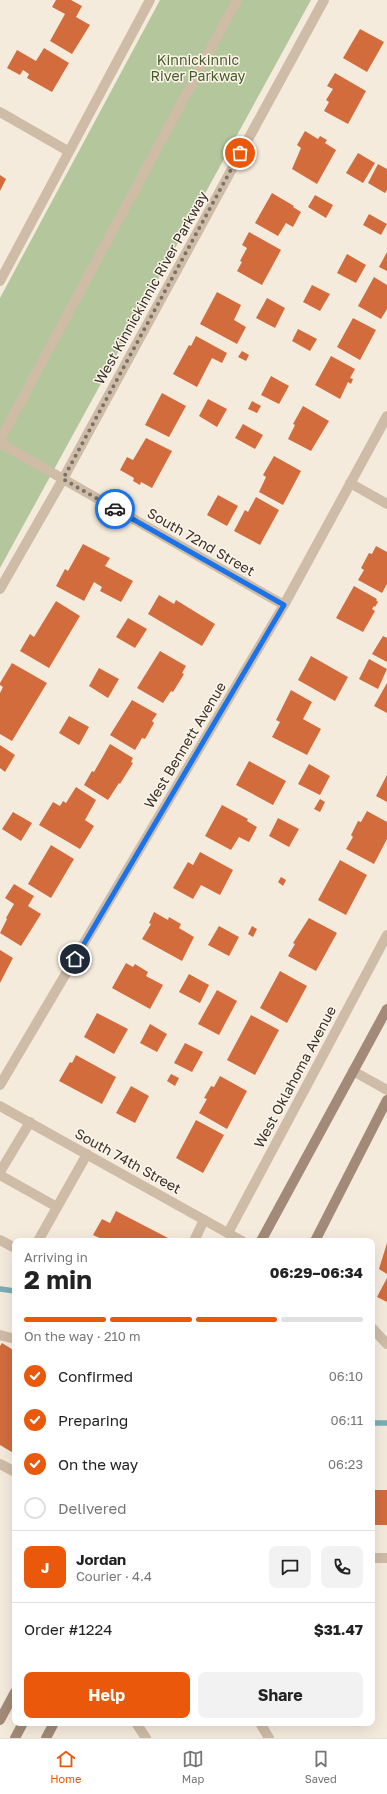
<!DOCTYPE html>
<html lang="en">
<head>
<meta charset="utf-8">
<style>
	body { margin:0; font-family:"Golos Text",sans-serif; background:#f2f2f2; color:#222; height:100vh; display:flex; flex-direction:column; font-size:15px; white-space:nowrap }
	* { box-sizing:border-box; margin:0 }
	p { font-size:13px; color:#767676 }
	.icon { flex:none; width:22px; height:22px; fill:none; stroke:currentColor; stroke-width:2; stroke-linecap:round; stroke-linejoin:round }
	.map { position:relative; flex:1; overflow:hidden }
	.panel { position:absolute; left:12px; top:1238px; width:363px; height:488px; display:flex; flex-direction:column; background:#fff; border-radius:8px; box-shadow:0 4px 16px #0002 }
	.panel>* { flex:none }
	.pin { position:absolute; display:grid; place-items:center; width:34px; height:34px; color:#fff; margin:-17px; border:2px solid #fff; border-radius:50%; box-shadow:0 1px 4px #0007 }
	.courier { position:absolute; display:grid; place-items:center; width:40px; height:40px; margin:-20px; border:3px solid #1a73e8; border-radius:50%; background:#fff; color:#222; box-shadow:0 1px 5px #0007 }
	.head em { font-style:normal; font-weight:700 }
	.head div { display:flex; flex-direction:column-reverse }
	.head { display:flex; align-items:center; justify-content:space-between; height:68px; padding:0 12px }
	h1 { font-size:26px; font-weight:700; line-height:30px }
	.bar { display:grid; grid-template-columns:repeat(4,1fr); gap:6px 4px; align-content:center; height:48px; padding:0 12px }
	.bar i { height:5px; border-radius:3px; background:#e0e0e0 }
	.bar .current { background:#ea580c }
	.bar p { grid-column:span 4 }
	.line { display:flex; align-items:center; gap:10px; padding:0 12px; border-top:1px solid #e0e0e0 }
	.line div { flex:1 }
	.round { display:grid; place-items:center; flex:none; width:42px; height:42px; border-radius:8px; background:#f2f2f2 }
	ol { padding:0 12px; list-style:none }
	li { display:flex; align-items:center; gap:12px; height:44px }
	li p { margin-inline-start:auto }
	li .icon { padding:4px; border-radius:50%; background:#ea580c; color:#fff; stroke-width:4 }
	li:last-child { color:#767676 }
	li i { width:22px; height:22px; border:2px solid #e0e0e0; border-radius:50% }
	.cta { display:flex; gap:8px; margin-top:auto; padding:8px 12px }
	.cta a { flex:1; height:46px; border-radius:8px; background:#ea580c; color:#fff; font-size:16px; font-weight:700; line-height:46px; text-align:center }
	.cta a+a { background:#f2f2f2; color:#222 }
	.dock { display:flex; justify-content:space-around; align-items:center; height:56px; border-top:1px solid #e0e0e0; background:#fff; font-size:11px; color:#767676 }
	.dock a { display:grid; justify-items:center; gap:2px }
	.dock .current { color:#ea580c }
	.map>svg:first-child { display:block }
</style>
</head>
<body>
<div class="map">
<svg width="387" height="1738" viewBox="0 0 387 1738">
	<rect width="100%" height="100%" fill="#f5ebdd"/>
	<!-- green -->
	<path fill="#b4c69b" d="M160 0H311L0 568V298Z"/>
	<g fill="none" stroke-linecap="round" stroke-linejoin="round">
		<!-- stream -->
		<path stroke="#78afb5" stroke-width="5.5" d="M0 1289 15 1291
			M372 1423H387"/>
	</g>
	<!-- building -->
	<path fill="#d26c3d" d="M56 0H71L82 6 76 17 90 25 72 54 50 41 65 14 52 7Z
		M360 29 384 42 367 72 343 58Z
		M44 48 69 63 52 92 27 78 29 74 23 70 20 75 7 68 17 50 36 61Z
		M335 73 366 91 348 124 324 111 329 102 326 100 333 89 327 86Z
		M305 131 318 139 320 136 327 140 325 143 336 150 317 184 292 169 301 148 297 145Z
		M358 153 375 163 363 183 346 173Z
		M378 164 387 169V190L385 193 368 183Z
		M0 175 6 179 0 191Z
		M272 193 294 206 293 207 301 212 293 227 286 223 278 236 255 223Z
		M315 195 333 205 326 218 308 207Z
		M369 214 387 224 381 235 363 225Z
		M249 232 281 250 262 285 237 271 242 262 240 261 247 248 242 245Z
		M387 252V271L379 267Z
		M347 254 366 265 356 283 337 273Z
		M374 277 387 285V309L381 319 358 306Z
		M312 285 330 294 320 311 303 302Z
		M217 292 241 305 234 320 246 327 237 344 200 324Z
		M267 298 285 308 275 328 256 318Z
		M353 318 376 330 360 360 337 347Z
		M298 329 317 339 310 351 292 341Z
		M196 336 227 353 222 363 212 358 197 387 173 374 189 345 191 346Z
		M242 351 249 355 246 361 238 357Z
		M331 356 355 369 350 378 353 379 351 384 348 382 340 399 315 385Z
		M271 376 289 386 279 404 261 395Z
		M162 393 186 406 169 437 145 425Z
		M208 399 227 409 217 427 199 416Z
		M252 401 261 406 257 413 248 409Z
		M303 406 329 421 311 451 288 439 295 425 293 424Z
		M243 424 263 435 255 449 235 438Z
		M146 438 172 451 152 488 141 482 140 485 133 481 134 478 120 470 127 457 133 460Z
		M274 456 301 471 283 505 259 492 266 477 263 475Z
		M218 495 238 506 227 526 207 515Z
		M256 497 279 510 260 545 234 531 245 510 248 512Z
		M83 544 110 558 105 566 133 581 121 602 100 591 102 587 94 582 84 601 56 586 65 569 68 571Z
		M376 546 387 552V584L382 593 358 580 364 570 361 568 369 553 372 554Z
		M354 586 377 599 376 600 378 602 375 607 374 606 372 609 375 611 363 632 336 618Z
		M159 595 174 604 176 600 215 624 202 646 148 614Z
		M56 601 80 616 49 668 20 651 30 634 34 637Z
		M128 618 147 629 135 648 116 637Z
		M383 636 387 638V662L372 654Z
		M160 651 186 666 182 673 184 674 173 692 171 691 163 703 137 688Z
		M311 656 348 677 335 701 298 680Z
		M369 659 387 669 378 689 359 679Z
		M12 663 47 683 12 741 0 734V693L3 687 0 685V683Z
		M99 668 119 679 108 698 89 686Z
		M387 683V713L374 706Z
		M291 690 312 702 303 719 321 729 307 755 272 737 280 722 276 720Z
		M132 700 157 714 152 721 154 723 145 739 142 738 135 750 110 735Z
		M69 716 89 727 79 745 59 733Z
		M110 744 133 758 131 762 133 763 120 784 119 783 108 800 84 785 92 771 94 772Z
		M0 745 15 755 5 772 0 768Z
		M249 761 286 781 273 805 236 785Z
		M309 764 330 776 320 795 298 784Z
		M387 775V802L376 796Z
		M76 787 96 800 85 820 94 826 80 849 39 825 53 802 60 806 63 801 66 803Z
		M320 799 325 802 320 812 314 809Z
		M222 805 248 819 247 821 257 827 249 842 239 837 231 850 205 836Z
		M367 811 387 822V839L374 864 346 849 353 837 351 835 358 821 361 822Z
		M13 812 32 823 21 841 2 829Z
		M278 818 299 829 289 847 269 836Z
		M51 845 74 859 51 898 28 884Z
		M200 852 233 870 220 895 201 885 193 899 173 888 188 862 193 865Z
		M340 860 367 875 346 915 318 900Z
		M281 877 286 880 283 886 278 882Z
		M14 884 34 896 28 906 41 914 21 946 0 933 7 919 6 918 14 904 5 898Z
		M154 912 168 920 169 917 181 924 179 928 194 937 182 961 142 939 151 924 149 923Z
		M309 918 337 933 316 971 288 956 295 944 293 943Z
		M219 926 239 937 229 956 208 945Z
		M252 926 257 929 253 937 248 934Z
		M0 950 13 958 0 983Z
		M126 963 133 967 135 964 148 972 146 976 163 985 150 1009 112 988Z
		M280 971 307 986 287 1023 260 1008Z
		M189 974 209 985 200 1003 179 992Z
		M217 990 237 1001 219 1035 198 1024Z
		M97 1013 128 1029 114 1054 84 1037Z
		M251 1015 279 1030 255 1075 227 1060Z
		M150 1024 167 1034 157 1052 140 1043Z
		M185 1043 203 1052 192 1072 174 1063Z
		M76 1055 116 1077 102 1104 59 1081 70 1062 72 1063Z
		M171 1074 179 1078 175 1086 167 1081Z
		M220 1076 247 1091 227 1129 199 1113 207 1099 204 1098 211 1086 214 1087Z
		M131 1086 149 1096 135 1123 116 1113Z
		M196 1120 224 1135 203 1173 176 1158Z
		M116 1211 170 1239 169 1241H101L102 1239 93 1235 102 1219 110 1223Z
		M387 1243V1274L379 1269Z
		M387 1278V1302L377 1297Z
		M2 1343 15 1351V1454L0 1445V1346Z
		M372 1490H387V1525H372Z"/>
	<g fill="none" stroke-linecap="round" stroke-linejoin="round">
		<!-- service -->
		<path stroke="#cfbca7" stroke-width="10" d="M353 1071 387 1090
			M0 1172 30 1122
			M0 1175 57 1207
			M0 1240 15 1248
			M38 1241 87 1154
			M194 1241 204 1220
			M372 1328 387 1344
			M0 1335 15 1339
			M0 1464 15 1472
			M372 1558H387
			M136 1723 146 1738
			M260 1723 269 1738"/>
		<!-- minor -->
		<path stroke="#cfbca7" stroke-width="10" d="M0 112 68 151
			M0 281 150 0
			M0 440 237 0
			M0 443 284 605
			M350 483 387 504
			M0 589 63 479 324 0
			M0 1085 284 605 387 416
			M0 1106 242 1241
			M228 1233 387 935"/>
		<!-- secondary -->
		<path stroke="#a38a78" stroke-width="10" d="M261 1241 387 1009
			M315 1241 387 1100
			M0 1720 15 1692
			M15 1738 23 1723
			M46 1738 54 1723"/>
	</g>
	<g fill="none" stroke-linecap="round" stroke-linejoin="round">
		<!-- done -->
		<path stroke="#7b7167" stroke-width="4" stroke-dasharray="0 7.2" d="M115 509 63 479 240 153"/>
		<!-- route -->
		<path stroke="#1a73e8" stroke-width="5" d="M75 959 284 605 115 509"/>
	</g>
	<g text-anchor="middle" stroke-width="3" stroke-linejoin="round" paint-order="stroke">
		<!-- park labels -->
		<g font-size="14" fill="#465b29" stroke="#fcf5ea">
			<text x="198" y="65">Kinnickinnic<tspan x="198" dy="16">River Parkway</tspan></text>
		</g>
		<!-- street labels -->
		<g font-size="14" fill="#3a2f28" stroke="#fcf5ea">
			<text transform="translate(151 288) rotate(-61)" y="5">West Kinnickinnic River Parkway</text>
			<text transform="translate(201 542) rotate(30)" y="5">South 72nd Street</text>
			<text transform="translate(185 745) rotate(-59)" y="5">West Bennett Avenue</text>
			<text transform="translate(295 1077) rotate(-62)" y="5">West Oklahoma Avenue</text>
			<text transform="translate(128 1161) rotate(29)" y="5">South 74th Street</text>
		</g>
	</g>
</svg>
<div class="pin" style="left:240px;top:153px;background:#ea580c"><svg class="icon" aria-label="bag" viewBox="0 0 24 24"><path d="M5 8h14l-1 12H6zM9 8a3 3 0 0 1 6 0"/></svg></div>
<div class="pin" style="left:75px;top:959px;background:#1f2937"><svg class="icon" aria-label="home" viewBox="0 0 24 24"><path d="M3 11l9-7 9 7M6 9v11h12V9"/></svg></div>
<div class="courier" style="left:115px;top:509px"><svg class="icon" aria-label="car" viewBox="0 0 24 24"><path d="M5 17H2v-5l4-1 3-4h7l3 4 3 1v5h-3M9 17h6M6 11h13"/><circle cx="7" cy="17" r="2"/><circle cx="17" cy="17" r="2"/></svg></div>
<section class="panel">
<div class="head"><div><h1>2 min</h1><p>Arriving in</p></div><em>06:29–06:34</em></div>
<div class="bar"><i class="current"></i><i class="current"></i><i class="current"></i><i></i><p>On the way · 210 m</p></div>
<ol>
<li><svg class="icon" aria-label="check" viewBox="0 0 24 24"><path d="M5 12l5 5 9-10"/></svg>Confirmed<p>06:10</p></li>
<li><svg class="icon" aria-label="check" viewBox="0 0 24 24"><path d="M5 12l5 5 9-10"/></svg>Preparing<p>06:11</p></li>
<li><svg class="icon" aria-label="check" viewBox="0 0 24 24"><path d="M5 12l5 5 9-10"/></svg>On the way<p>06:23</p></li>
<li><i></i>Delivered</li>
</ol>
<div class="line" style="height:72px"><b class="round" style="background:#ea580c;color:#fff">J</b><div><b>Jordan</b><p>Courier · 4.4</p></div><a class="round"><svg class="icon" aria-label="chat" viewBox="0 0 24 24"><path d="M4 5h16v11H9l-5 4z"/></svg></a><a class="round"><svg class="icon" aria-label="phone" viewBox="0 0 24 24"><path d="M5 4h4l2 5-3 2q2 4 5 5l2-3 5 2v4C11 20 4 13 5 4z"/></svg></a></div>
<div class="line" style="height:52px"><div>Order #1224</div><b>$31.47</b></div>
<div class="cta"><a>Help</a><a>Share</a></div>
</section>
</div>
<nav class="dock">
<a class="current"><svg class="icon" aria-label="home" viewBox="0 0 24 24"><path d="M3 11l9-7 9 7M6 9v11h12V9"/></svg>Home</a>
<a><svg class="icon" aria-label="map" viewBox="0 0 24 24"><path d="M3 6l6-2 6 2 6-2v14l-6 2-6-2-6 2zM9 4v14M15 6v14"/></svg>Map</a>
<a><svg class="icon" aria-label="saved" viewBox="0 0 24 24"><path d="M7 4h10v16l-5-4-5 4z"/></svg>Saved</a>
</nav>
</body>
</html>
